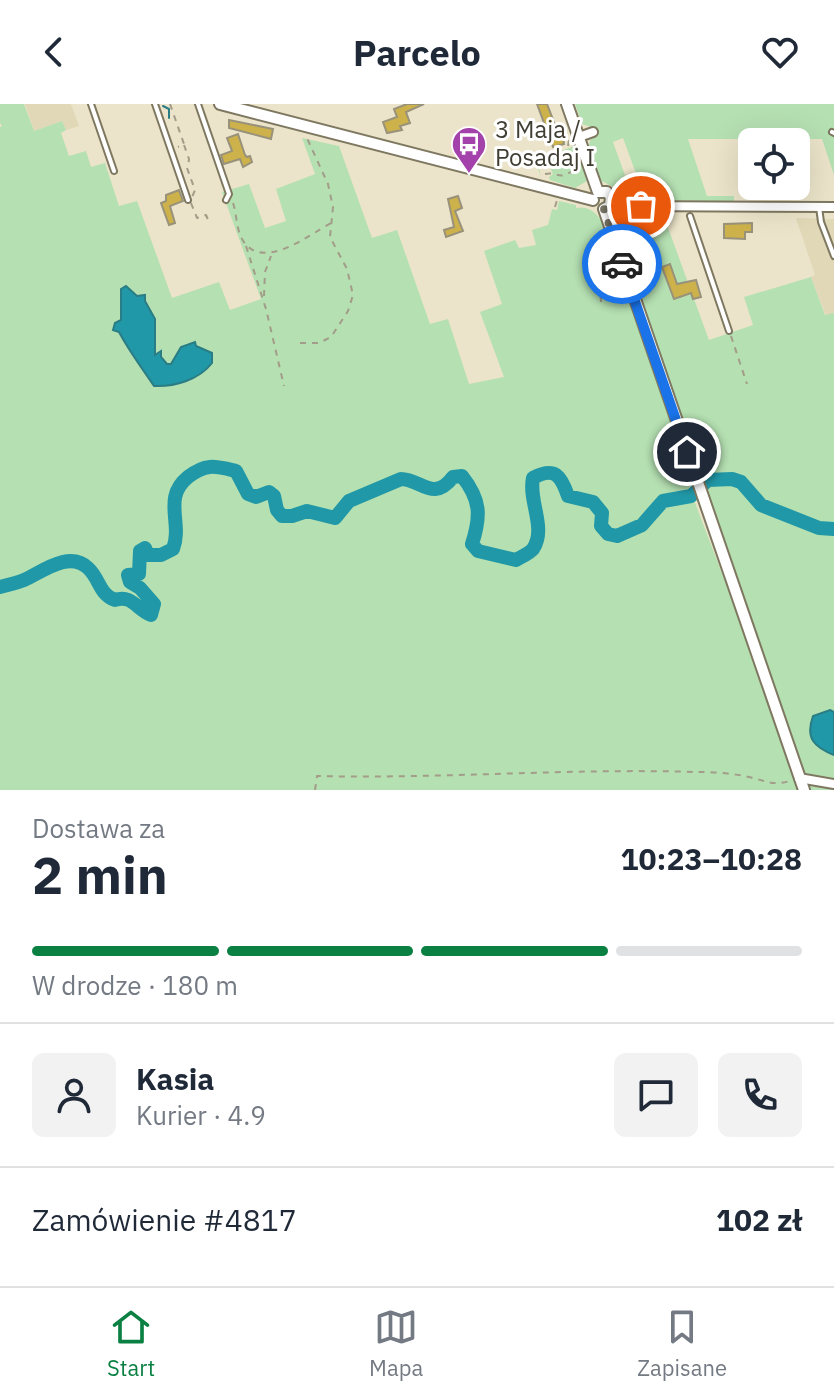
<!DOCTYPE html>
<html lang="pl">
<head>
<meta charset="utf-8">
<style>
	body { margin:0; font-family:"IBM Plex Sans",sans-serif; background:#f2f2f3; color:#1f2937; height:100vh; display:flex; flex-direction:column; font-size:30px; white-space:nowrap }
	* { box-sizing:border-box; margin:0 }
	p { font-size:26px; color:#747a83 }
	.icon { flex:none; width:44px; height:44px; fill:none; stroke:currentColor; stroke-width:2; stroke-linecap:round; stroke-linejoin:round }
	.map { position:relative; height:686px; overflow:hidden }
	.drawer { display:flex; flex-direction:column; background:#fff; flex:1 }
	.drawer>* { flex:none }
	.controls { position:absolute; left:738px; top:24px; display:grid; gap:16px }
	.controls a { display:grid; place-items:center; width:72px; height:72px; border-radius:12px; background:#fff; box-shadow:0 8px 32px #0002; font-size:40px }
	.pin { position:absolute; display:grid; place-items:center; width:68px; height:68px; color:#fff; margin:-34px; border:4px solid #fff; border-radius:50%; box-shadow:0 2px 8px #0007 }
	.courier { position:absolute; display:grid; place-items:center; width:80px; height:80px; margin:-40px; border:6px solid #1a73e8; border-radius:50%; background:#fff; color:#222; box-shadow:0 2px 10px #0007 }
	.summary em { font-style:normal; font-weight:700 }
	.summary div { display:flex; flex-direction:column-reverse }
	.summary { display:flex; align-items:center; justify-content:space-between; height:136px; padding:0 32px }
	h1 { font-size:52px; font-weight:700; line-height:60px }
	.bar { display:grid; grid-template-columns:repeat(4,1fr); gap:12px 8px; align-content:center; height:96px; padding:0 32px }
	.bar i { height:10px; border-radius:6px; background:#e0e1e3 }
	.bar .on { background:#0b8043 }
	.bar p { grid-column:span 4 }
	.line { display:flex; align-items:center; gap:20px; padding:0 32px; border-top:2px solid #e0e1e3 }
	.line div { flex:1 }
	.round { display:grid; place-items:center; flex:none; width:84px; height:84px; border-radius:12px; background:#f2f2f3 }
	header { display:flex; justify-content:space-between; align-items:center; height:104px; padding:0 32px; background:#fff; font-size:36px; font-weight:700 }
	.tab-bar { display:flex; justify-content:space-around; align-items:center; height:112px; border-top:2px solid #e0e1e3; background:#fff; font-size:22px; color:#747a83 }
	.tab-bar a { display:grid; justify-items:center; gap:4px }
	.tab-bar .on { color:#0b8043 }
	.map>svg:first-child { display:block }
</style>
</head>
<body>
<header><svg class="icon" aria-label="back" viewBox="0 0 24 24"><path d="M15 5l-7 7 7 7"/></svg>Parcelo<svg class="icon" aria-label="heart" viewBox="0 0 24 24"><path d="M12 20l-8-8c-3-5 5-10 8-4 3-6 11-1 8 4z"/></svg></header>
<div class="map">
<svg width="834" height="686" viewBox="0 0 834 686">
	<rect width="100%" height="100%" fill="#ebe4ca"/>
	<!-- built -->
	<path fill="#e1d8b7" d="M25 0H71L79 22 66 26 62 17 34 27Z
		M796 114 834 115V209L826 212 811 173 815 171Z"/>
	<!-- green -->
	<path fill="#b5e0b2" fill-rule="evenodd" d="M0 0H24L34 27 62 17 66 26 61 29 69 52 86 47 91 63 105 59 119 102 137 97 172 194 219 178 230 206 261 195 222 88 249 80 265 124 286 117 276 85 315 70 302 34 339 42 372 134 397 126 430 220 448 215 469 280 504 273 480 208 502 200 484 147 515 136 519 144 536 141 532 126 548 121 552 105 557 106 559 97 576 101V104C599 99 608 129 614 147L612 149 682 347 689 383 744 527H754L628 165 643 159 627 112 633 109 663 110 709 236 753 221 744 193 811 173 825 211 834 209V686H0V23L2 22 0 19Z
		M575 0H834V71L822 35H688L707 92H734V99H627L626 96 619 94 613 83 600 76 589 41 590 36 595 33 591 23 582 20ZM623 34 638 75 640 91H627L626 74 613 38Z
		M575 42 587 77 575 84 550 76 549 73 553 70 545 53 537 55 541 73 535 56Z"/>
	<!-- water -->
	<path fill="#2198a7" stroke="#2a7d84" stroke-width="2" d="M126 182 137 192 145 191V197L155 215V251L161 247V253L167 260H171L181 243 195 238 196 242 212 249V259C199 276 174 283 154 282 142 264 129 247 119 228L113 226 115 219 121 216V185Z
		M830 606 834 608V651C814 643 805 634 813 612Z"/>
	<g fill="none" stroke-linecap="round" stroke-linejoin="round">
		<!-- stream -->
		<path stroke="#2a7d84" stroke-width="2" d="M163 2 169 5V14"/>
		<!-- river -->
		<path stroke="#2198a7" stroke-width="14" d="M0 483C8 481 16 479 24 476 42 468 69 446 88 464 100 475 99 490 115 496 132 490 137 506 151 511L154 500 140 484 130 478 128 471 139 470 140 447 145 444 148 451H161L173 445C183 419 162 394 188 373 206 359 215 362 236 367L248 390 256 393 269 388 274 392 277 406 282 412H292L307 407 335 414 349 397 401 375C421 375 433 399 453 373L462 372C481 396 481 412 472 440L478 447 516 456C521 453 530 449 533 445 547 424 528 397 533 374 555 362 561 372 568 392L593 398 602 409 601 422 608 430 617 432 642 421 663 397 691 392 708 376 732 375 741 378 761 401 819 424 834 425"/>
	</g>
	<!-- building -->
	<path fill="#cdb14a" stroke="#99927b" stroke-width="2" d="M407 0H424L406 8 410 19 400 22 402 26 387 29 383 18 397 13 394 5Z
		M537 0H547L559 31 563 33 564 40 553 43Z
		M229 16 273 25 271 35 229 24Z
		M238 30 245 51 247 53 250 52 252 58 243 63 240 55 224 60 221 51 232 47 227 34Z
		M179 86 183 97 170 102 175 119 169 121 161 99 166 97V91Z
		M458 92 462 104 455 107 463 127 446 133 444 126 454 123 448 95Z
		M752 119V128H745V135L724 134V120Z
		M670 160 677 180 696 176 701 193 693 195 691 189 674 195 662 163Z"/>
	<g fill="none" stroke-linecap="round" stroke-linejoin="round">
		<!-- service casing -->
		<g stroke="#7f7861" stroke-width="8">
			<path id="service" d="M91 0 114 67
				M155 0 188 96
				M198 0 229 90 226 96
				M832 28 834 29
				M819 103 821 118 834 152
				M690 112 729 227"/>
		</g>
		<!-- minor casing -->
		<g stroke="#7f7861" stroke-width="12">
			<path id="minor" d="M579 33 593 28
				M611 99 623 102 834 103
				M799 674 834 680"/>
		</g>
		<!-- tertiary casing -->
		<g stroke="#7f7861" stroke-width="14">
			<path id="tertiary" d="M220 0 593 96
				M567 0 598 88
				M598 88H607L611 93 610 102 604 105
				M604 105 804 686"/>
		</g>
		<!-- path -->
		<path stroke="#a29c89" stroke-width="2" stroke-dasharray="6 6" stroke-linecap="butt" d="M170 0 184 40 178 43
			M184 41 189 55 188 63
			M568 42 569 36
			M187 64 195 86 192 93
			M545 70C559 67 558 78 575 65L572 57
			M191 99 197 114 206 111 209 118
			M233 99C237 111 236 124 242 135 261 169 309 131 331 119
			M555 103 557 96
			M246 142 266 205 284 282
			M264 192 265 168 271 152
			M601 198 599 166 608 145
			M731 232 747 280
			M300 239H319L331 233 348 207 353 191 347 165 330 133 333 103 328 80 306 32
			M315 686 317 672C443 675 569 664 695 668 712 668 732 669 749 673 767 677 771 682 790 677"/>
		<!-- service -->
		<use href="#service" stroke="#fff" stroke-width="4"/>
		<!-- minor -->
		<use href="#minor" stroke="#fff" stroke-width="8"/>
		<!-- tertiary -->
		<use href="#tertiary" stroke="#fff" stroke-width="10"/>
	</g>
	<g fill="none" stroke-linecap="round" stroke-linejoin="round">
		<!-- done -->
		<path stroke="#7c7768" stroke-width="8" stroke-dasharray="0 14.4" d="M622 160 604 105 611 99 620 102H641"/>
		<!-- route -->
		<path stroke="#1a73e8" stroke-width="10" d="M622 160 687 348"/>
	</g>
	<!-- icons -->
	<defs>
		<g id="bus-pin" transform="scale(1.8)"><path d="M0 17L-7.5 6A9.5 9.5 0 1 1 7.5 6Z" fill="#a342aa" stroke="#fff"/><path d="M-5-6H5V4H4V6H2V4H-2V6H-4V4H-5ZM-3.5-4V0h7V-4ZM-3.5 1.2v1.5H-2V1.2ZM2 1.2v1.5H3.5V1.2Z" fill="#fff"/></g>
	</defs>
	<g fill-rule="evenodd">
		<use href="#bus-pin" x="469" y="40"/>
	</g>
	<g text-anchor="middle" stroke-width="6" stroke-linejoin="round" paint-order="stroke">
		<!-- poi labels -->
		<g font-size="24" fill="#403d33" stroke="#fff" text-anchor="start">
			<text x="495" y="34">3 Maja /<tspan x="495" dy="28">Posadaj I</tspan></text>
		</g>
	</g>
</svg>
<div class="controls">
<a><svg class="icon" aria-label="locate" viewBox="0 0 24 24"><circle cx="12" cy="12" r="6"/><path d="M12 2v4M12 18v4M2 12h4M18 12h4"/></svg></a>
</div>
<div class="pin" style="left:641px;top:102px;background:#ea580c"><svg class="icon" aria-label="bag" viewBox="0 0 24 24"><path d="M5 8h14l-1 12H6zM9 8a3 3 0 0 1 6 0"/></svg></div>
<div class="pin" style="left:687px;top:348px;background:#1f2937"><svg class="icon" aria-label="home" viewBox="0 0 24 24"><path d="M3 11l9-7 9 7M6 9v11h12V9"/></svg></div>
<div class="courier" style="left:622px;top:160px"><svg class="icon" aria-label="car" viewBox="0 0 24 24"><path d="M5 17H2v-5l4-1 3-4h7l3 4 3 1v5h-3M9 17h6M6 11h13"/><circle cx="7" cy="17" r="2"/><circle cx="17" cy="17" r="2"/></svg></div>
</div>
<section class="drawer">
<div class="summary"><div><h1>2 min</h1><p>Dostawa za</p></div><em>10:23–10:28</em></div>
<div class="bar"><i class="on"></i><i class="on"></i><i class="on"></i><i></i><p>W drodze · 180 m</p></div>
<div class="line" style="height:144px"><a class="round"><svg class="icon" aria-label="person" viewBox="0 0 24 24"><circle cx="12" cy="8" r="4"/><path d="M4 21q1-7 8-7t8 7"/></svg></a><div><b>Kasia</b><p>Kurier · 4.9</p></div><a class="round"><svg class="icon" aria-label="chat" viewBox="0 0 24 24"><path d="M4 5h16v11H9l-5 4z"/></svg></a><a class="round"><svg class="icon" aria-label="phone" viewBox="0 0 24 24"><path d="M5 4h4l2 5-3 2q2 4 5 5l2-3 5 2v4C11 20 4 13 5 4z"/></svg></a></div>
<div class="line" style="height:104px"><div>Zamówienie #4817</div><b>102 zł</b></div>
</section>
<nav class="tab-bar">
<a class="on"><svg class="icon" aria-label="home" viewBox="0 0 24 24"><path d="M3 11l9-7 9 7M6 9v11h12V9"/></svg>Start</a>
<a><svg class="icon" aria-label="map" viewBox="0 0 24 24"><path d="M3 6l6-2 6 2 6-2v14l-6 2-6-2-6 2zM9 4v14M15 6v14"/></svg>Mapa</a>
<a><svg class="icon" aria-label="saved" viewBox="0 0 24 24"><path d="M7 4h10v16l-5-4-5 4z"/></svg>Zapisane</a>
</nav>
</body>
</html>
